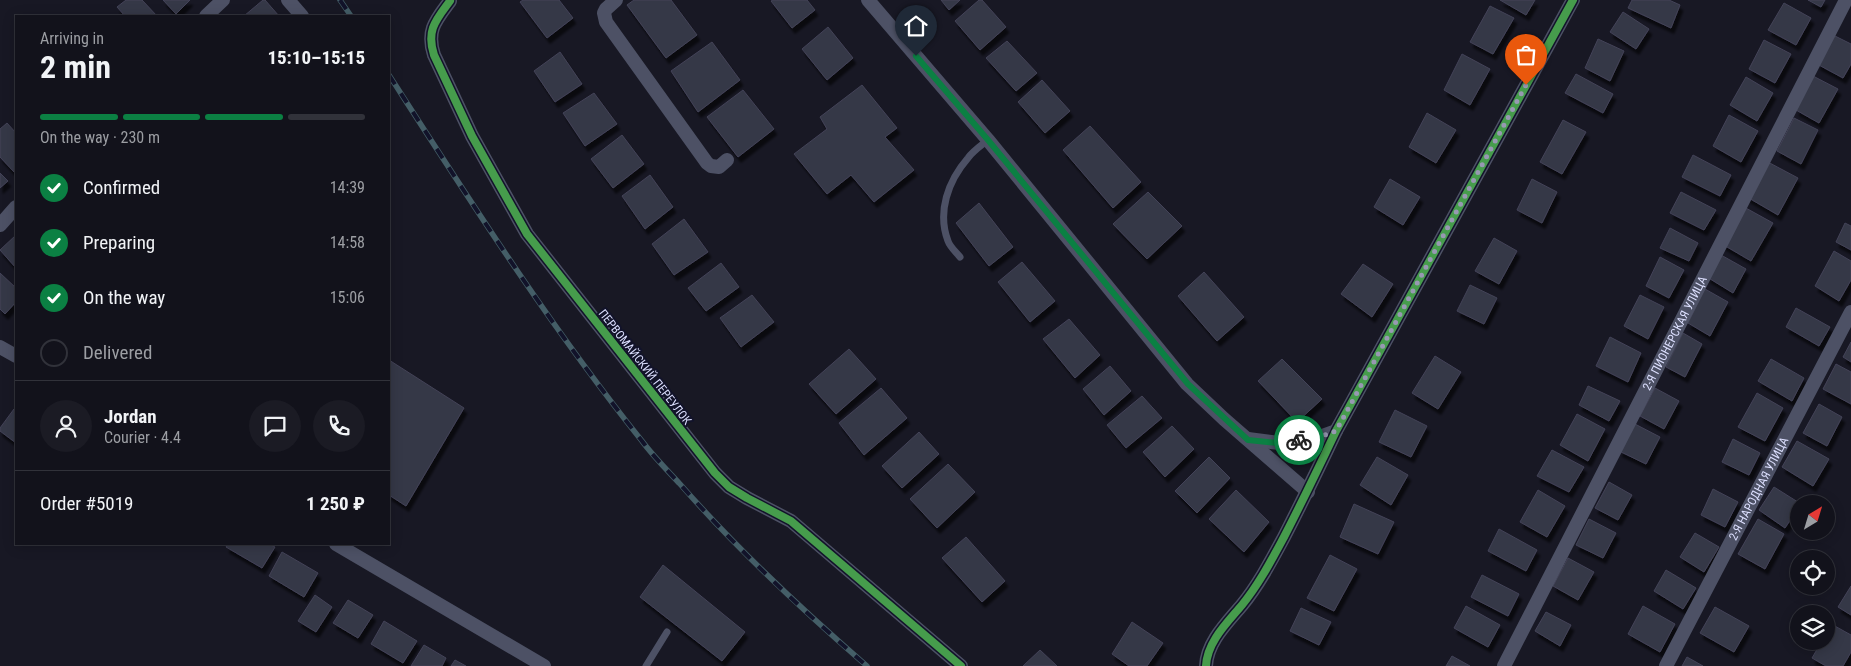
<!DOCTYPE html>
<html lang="en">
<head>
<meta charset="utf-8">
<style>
	body { margin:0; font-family:"Roboto Condensed",sans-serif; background:#1b1b24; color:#f1f3f6; height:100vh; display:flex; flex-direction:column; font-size:19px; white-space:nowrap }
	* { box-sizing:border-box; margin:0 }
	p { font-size:16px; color:#9c9ea3 }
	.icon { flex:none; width:28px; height:28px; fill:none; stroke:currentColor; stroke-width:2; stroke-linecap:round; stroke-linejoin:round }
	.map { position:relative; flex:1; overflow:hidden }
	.drawer { position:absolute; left:15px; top:15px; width:375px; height:530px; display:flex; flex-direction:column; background:#12121b; border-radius:0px; box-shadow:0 2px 12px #0003,0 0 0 1px #31323a }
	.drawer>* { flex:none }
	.needle { width:32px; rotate:38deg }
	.controls { position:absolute; left:1790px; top:495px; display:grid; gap:10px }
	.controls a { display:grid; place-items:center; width:45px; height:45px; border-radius:50%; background:#12121b; box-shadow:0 2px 12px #0003,0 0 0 1px #31323a; font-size:25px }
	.pin { position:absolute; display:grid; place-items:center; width:42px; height:42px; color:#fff; margin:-51px -21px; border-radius:50% 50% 50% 0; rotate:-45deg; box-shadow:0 0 5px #0007 }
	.pin .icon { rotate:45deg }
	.courier { position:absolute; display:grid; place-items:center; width:50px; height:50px; margin:-25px; border:4px solid #0b8043; border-radius:50%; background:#fff; color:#222; box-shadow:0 1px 6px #0007 }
	.headline em { font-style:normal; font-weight:700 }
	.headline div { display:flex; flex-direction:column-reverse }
	.headline { display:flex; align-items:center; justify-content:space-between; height:85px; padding:0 25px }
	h1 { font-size:32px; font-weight:700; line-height:38px }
	.bar { display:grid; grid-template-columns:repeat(4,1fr); gap:8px 5px; align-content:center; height:60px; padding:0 25px }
	.bar i { height:6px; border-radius:4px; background:#31323a }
	.bar .current { background:#0b8043 }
	.bar p { grid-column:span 4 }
	.line { display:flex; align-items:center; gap:12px; padding:0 25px; border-top:1px solid #31323a }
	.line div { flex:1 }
	.round { display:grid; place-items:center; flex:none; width:52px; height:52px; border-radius:26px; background:#1b1b24 }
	ol { padding:0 25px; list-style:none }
	li { display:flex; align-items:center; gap:15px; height:55px }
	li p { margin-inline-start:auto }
	li .icon { padding:5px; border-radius:50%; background:#0b8043; color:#fff; stroke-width:4 }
	li:last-child { color:#9c9ea3 }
	li i { width:28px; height:28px; border:2px solid #31323a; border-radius:50% }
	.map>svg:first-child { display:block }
</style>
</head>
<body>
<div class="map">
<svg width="1851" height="666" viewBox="0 0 1851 666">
	<defs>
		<filter id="shadow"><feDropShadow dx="3" dy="5.5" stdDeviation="1" flood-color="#0009"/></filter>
	</defs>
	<rect width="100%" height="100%" fill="#181824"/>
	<!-- building -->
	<path fill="#363746" stroke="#434358" filter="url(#shadow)" d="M126 0H142L157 16H125L117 7Z
		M163 0H190L176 14Z
		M263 0H265L279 16H244Z
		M523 0H559L573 18 547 38 520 2Z
		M634 0H671L697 35 666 58 627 5Z
		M773 0H807L815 10 792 28 771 1Z
		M941 0H960L949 10Z
		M979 0H982L1006 27 980 50 955 21Z
		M1500 0H1535L1526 15Z
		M1632 0H1669L1680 5 1671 28 1628 8Z
		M1808 0H1825L1821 7Z
		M1784 3 1811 18 1796 45 1768 30Z
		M1490 6 1514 18 1493 54 1470 42Z
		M1623 12 1649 29 1636 49 1610 32Z
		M828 27 853 58 827 80 802 49Z
		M1833 35 1851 44V64L1843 78 1817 64Z
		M1598 39 1624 51 1610 81 1585 68Z
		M1764 40 1791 54 1775 83 1749 69Z
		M1007 41 1037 73 1016 91 986 58Z
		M712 42 740 80 698 112 671 71Z
		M560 52 582 84 555 102 534 71Z
		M1462 54 1490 69 1470 105 1444 90Z
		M1576 74 1613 94 1603 113 1565 93Z
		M1813 76 1838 89 1819 123 1796 110Z
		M1746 77 1773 93 1757 121 1730 105Z
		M1042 80 1070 111 1045 133 1018 102Z
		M862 85 897 128 885 137 914 170 874 202 851 175 827 194 794 154 827 129 820 117Z
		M743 90 774 129 738 157 707 117Z
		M594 93 617 124 585 146 563 113Z
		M1427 113 1456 130 1436 163 1409 147Z
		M1729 115 1758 131 1741 162 1713 146Z
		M1794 118 1818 130 1801 164 1777 151Z
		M1563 120 1586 132 1562 174 1540 162Z
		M7 123 16 133V170L14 172 0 157V129Z
		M1090 126 1141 182 1113 208 1063 150Z
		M622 135 644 164 613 188 591 159Z
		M1693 155 1731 175 1720 196 1682 177Z
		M1766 161 1798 178 1778 215 1747 197Z
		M0 173 8 181 0 188Z
		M650 175 673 207 645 229 622 196Z
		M1390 179 1420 197 1403 225 1374 207Z
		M1532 179 1557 192 1542 223 1517 210Z
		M1148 192 1182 226 1147 259 1113 224Z
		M1681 192 1716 210 1704 230 1670 213Z
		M979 203 1013 247 989 266 956 223Z
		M1744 207 1773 223 1751 261 1722 244Z
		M684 219 708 252 674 275 652 244Z
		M1845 223 1851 226V250L1836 242Z
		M1670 228 1698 243 1689 261 1660 248Z
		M16 235V268L0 250Z
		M1494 238 1517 251 1499 284 1475 271Z
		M1834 251 1851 261V280L1839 301 1815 286Z
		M1721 255 1746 269 1733 293 1707 277Z
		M1660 257 1684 270 1669 298 1646 286Z
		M1022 262 1055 301 1030 322 998 282Z
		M721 263 739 287 706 311 688 288Z
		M1363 264 1393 284 1372 317 1341 294Z
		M1204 272 1244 317 1217 341 1178 296Z
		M0 273 16 288V302L5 314 0 309Z
		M1470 285 1497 298 1484 324 1457 311Z
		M1705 289 1728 302 1710 336 1688 323Z
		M752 295 774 322 741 347 720 318Z
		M1640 295 1664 307 1648 339 1624 326Z
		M1796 308 1830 327 1819 346 1786 327Z
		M1069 319 1100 355 1075 378 1043 339Z
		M1683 333 1702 344 1685 377 1666 367Z
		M1610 337 1641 353 1628 382 1596 366Z
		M1851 342V362L1843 357Z
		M849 349 876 379 836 414 809 384Z
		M1435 356 1461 372 1438 409 1412 393Z
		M1282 359 1322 399 1297 422 1258 381Z
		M1771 359 1804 378 1792 401 1758 381Z
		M389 360 464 408 406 506 389 495Z
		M1836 364 1851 372V404L1823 389Z
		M1110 366 1131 391 1104 415 1083 389Z
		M1588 386 1620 401 1609 421 1579 405Z
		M881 388 907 418 864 455 839 423Z
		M1655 388 1679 401 1664 429 1640 416Z
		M1757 393 1783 408 1765 441 1738 427Z
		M1142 396 1162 418 1126 448 1107 425Z
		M1819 404 1842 417 1827 446 1803 433Z
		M14 409 16 410V443L0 431V428Z
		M1395 410 1427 426 1411 457 1379 442Z
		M1577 414 1605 429 1588 461 1560 445Z
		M1633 423 1660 437 1646 464 1619 451Z
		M1172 426 1194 449 1165 477 1143 452Z
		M919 432 939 454 902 488 882 466Z
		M1733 439 1760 453 1749 475 1722 462Z
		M1797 441 1829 459 1813 486 1782 467Z
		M1552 450 1584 467 1569 492 1537 476Z
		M1209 457 1230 478 1197 513 1175 491Z
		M1377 457 1408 475 1391 505 1360 485Z
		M948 464 975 492 937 528 910 499Z
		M1609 482 1632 495 1618 520 1595 508Z
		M1774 487 1801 504H1799V507L1785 528 1759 510Z
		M1713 489 1738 502 1725 527 1701 515Z
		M1236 490 1269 522 1244 552 1209 519Z
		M1538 490 1565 506 1547 537 1520 522Z
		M1354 504 1394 522 1378 554 1340 537Z
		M1589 519 1616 533 1603 558 1576 545Z
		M1758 519 1784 534 1765 569 1738 554Z
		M1499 529 1537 550 1526 571 1488 551Z
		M1695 533 1719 547 1704 572 1680 557Z
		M966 537 1005 581 982 602 942 558Z
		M228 544H269L275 547 262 568 226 547Z
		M282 552 318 573 304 597 269 576Z
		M1330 555 1357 569 1334 611 1307 598Z
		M1568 558 1594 572 1578 600 1553 586Z
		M663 565 745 632 722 661 640 597Z
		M1666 570 1696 588 1683 609 1654 591Z
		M1482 575 1519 594 1508 616 1471 597Z
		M1851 586V615L1838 607Z
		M315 595 332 607 316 632 298 621Z
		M348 600 373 615 358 638 333 623Z
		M1466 606 1500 625 1488 647 1454 628Z
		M1643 606 1675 624 1660 652 1628 634Z
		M1715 607 1749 626 1734 652 1700 633Z
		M1301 608 1331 622 1319 645 1290 631Z
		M1546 612 1571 625 1560 646 1535 631Z
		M384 621 417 641 403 663 371 644Z
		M1132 622 1163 643 1147 666H1129L1112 654Z
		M1833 625 1851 635V652L1843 666H1826L1812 658 1822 641H1826V635Z
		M424 645 446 658 442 666H411Z
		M1040 650 1057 666H1023Z
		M1452 656 1470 666H1446Z
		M1687 657 1703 666H1682Z
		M455 660 466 666H451Z"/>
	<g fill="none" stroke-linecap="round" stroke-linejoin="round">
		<!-- lane -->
		<path stroke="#4d5165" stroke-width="7" d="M960 257C956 252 950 247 948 241 937 212 948 181 968 158 973 151 982 145 988 140
			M646 666 667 632"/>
		<!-- street -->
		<g stroke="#4d5165" stroke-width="14">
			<path d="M288 0 302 16"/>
			<path d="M616 0 606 9 604 13 606 22 707 163 711 166 719 167 727 160"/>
			<path d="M868 0 988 140 1187 384 1224 419 1308 492"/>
			<path d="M450 1C436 20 426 30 434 55L472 136 527 234 715 473 729 487 747 498 791 521 961 666"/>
			<path d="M206 16 223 0"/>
			<path d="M0 225 16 207"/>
			<path d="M0 347 16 356"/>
			<path d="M1248 439 1279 443 1322 436 1336 431"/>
			<path d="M336 544 544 666"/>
			<path d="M1206 666C1207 642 1227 623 1242 605 1259 584 1271 561 1284 537 1302 502 1319 467 1336 431L1573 0"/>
			<path id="s1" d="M1504 666 1846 0"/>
			<path id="s2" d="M1666 666 1851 312"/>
		</g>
		<!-- rail casing -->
		<g stroke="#445e67" stroke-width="5.5">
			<path id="rail" d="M340 0 351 16
				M389 75C469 199 549 325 642 441 653 456 667 470 680 484 738 550 801 609 867 666"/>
		</g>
		<!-- rail -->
		<use href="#rail" stroke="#12132a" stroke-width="4" stroke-dasharray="11" stroke-linecap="butt"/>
		<!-- cycleway casing -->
		<g stroke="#12132a" stroke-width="11">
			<path id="cycleway" d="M450 1C436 20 426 30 434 55L472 136 527 234 715 473 729 487 747 498 791 521 961 666
				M1206 666C1207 642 1227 623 1242 605 1259 584 1271 561 1284 537 1302 502 1319 467 1336 431L1573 0"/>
		</g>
		<!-- cycleway -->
		<use href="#cycleway" stroke="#469c4c" stroke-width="8"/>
	</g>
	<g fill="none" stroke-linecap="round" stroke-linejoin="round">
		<!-- done -->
		<path stroke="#9799b2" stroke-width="5" stroke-dasharray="0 9" d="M1299 440 1322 436 1336 431 1526 85"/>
		<!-- route -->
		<path stroke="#0b8043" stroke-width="6" d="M916 56 988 140 1188 384 1248 440 1278 443 1299 440"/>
	</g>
	<g text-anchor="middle" stroke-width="4" stroke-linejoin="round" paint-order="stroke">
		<!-- street labels -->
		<g font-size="12" fill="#dcdffe" stroke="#12132a">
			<text dy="4" stroke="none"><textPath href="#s1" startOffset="374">2-Я ПИОНЕРСКАЯ УЛИЦА</textPath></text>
			<text transform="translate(645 367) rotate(52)" y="4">ПЕРВОМАЙСКИЙ ПЕРЕУЛОК</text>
			<text dy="4" stroke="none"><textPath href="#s2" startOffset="200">2-Я НАРОДНАЯ УЛИЦА</textPath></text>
		</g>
	</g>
</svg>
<div class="controls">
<a><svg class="needle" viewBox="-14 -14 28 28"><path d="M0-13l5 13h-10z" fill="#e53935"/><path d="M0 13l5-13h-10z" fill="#9c9ea3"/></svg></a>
<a><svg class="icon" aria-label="locate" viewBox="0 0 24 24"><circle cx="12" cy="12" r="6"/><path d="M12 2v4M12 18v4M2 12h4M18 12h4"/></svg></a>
<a><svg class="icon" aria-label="layers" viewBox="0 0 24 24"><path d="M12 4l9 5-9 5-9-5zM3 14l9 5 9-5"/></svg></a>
</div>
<div class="pin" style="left:1526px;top:85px;background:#ea580c"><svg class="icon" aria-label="bag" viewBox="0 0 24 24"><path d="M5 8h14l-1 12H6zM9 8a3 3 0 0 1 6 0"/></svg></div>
<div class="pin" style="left:916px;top:56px;background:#1f2937"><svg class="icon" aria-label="home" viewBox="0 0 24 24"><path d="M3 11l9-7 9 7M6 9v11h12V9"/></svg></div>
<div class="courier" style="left:1299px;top:440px"><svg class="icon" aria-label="bike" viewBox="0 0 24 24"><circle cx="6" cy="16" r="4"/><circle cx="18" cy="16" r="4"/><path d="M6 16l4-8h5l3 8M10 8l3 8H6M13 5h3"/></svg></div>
<section class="drawer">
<div class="headline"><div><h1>2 min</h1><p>Arriving in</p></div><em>15:10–15:15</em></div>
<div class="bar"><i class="current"></i><i class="current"></i><i class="current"></i><i></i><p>On the way · 230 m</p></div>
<ol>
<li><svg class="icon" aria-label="check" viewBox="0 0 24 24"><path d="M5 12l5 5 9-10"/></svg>Confirmed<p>14:39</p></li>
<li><svg class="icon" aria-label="check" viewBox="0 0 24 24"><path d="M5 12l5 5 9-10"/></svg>Preparing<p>14:58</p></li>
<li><svg class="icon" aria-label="check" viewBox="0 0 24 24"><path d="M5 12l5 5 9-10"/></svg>On the way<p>15:06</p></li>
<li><i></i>Delivered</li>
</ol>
<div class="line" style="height:90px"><a class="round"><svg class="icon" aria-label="person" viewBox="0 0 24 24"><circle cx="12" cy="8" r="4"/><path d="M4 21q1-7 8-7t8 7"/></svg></a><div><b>Jordan</b><p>Courier · 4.4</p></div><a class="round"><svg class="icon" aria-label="chat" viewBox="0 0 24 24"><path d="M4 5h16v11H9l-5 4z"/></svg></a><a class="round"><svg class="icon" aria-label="phone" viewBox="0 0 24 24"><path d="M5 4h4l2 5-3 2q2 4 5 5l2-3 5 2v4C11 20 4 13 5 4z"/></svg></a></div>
<div class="line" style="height:65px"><div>Order #5019</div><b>1 250 ₽</b></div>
</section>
</div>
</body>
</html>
